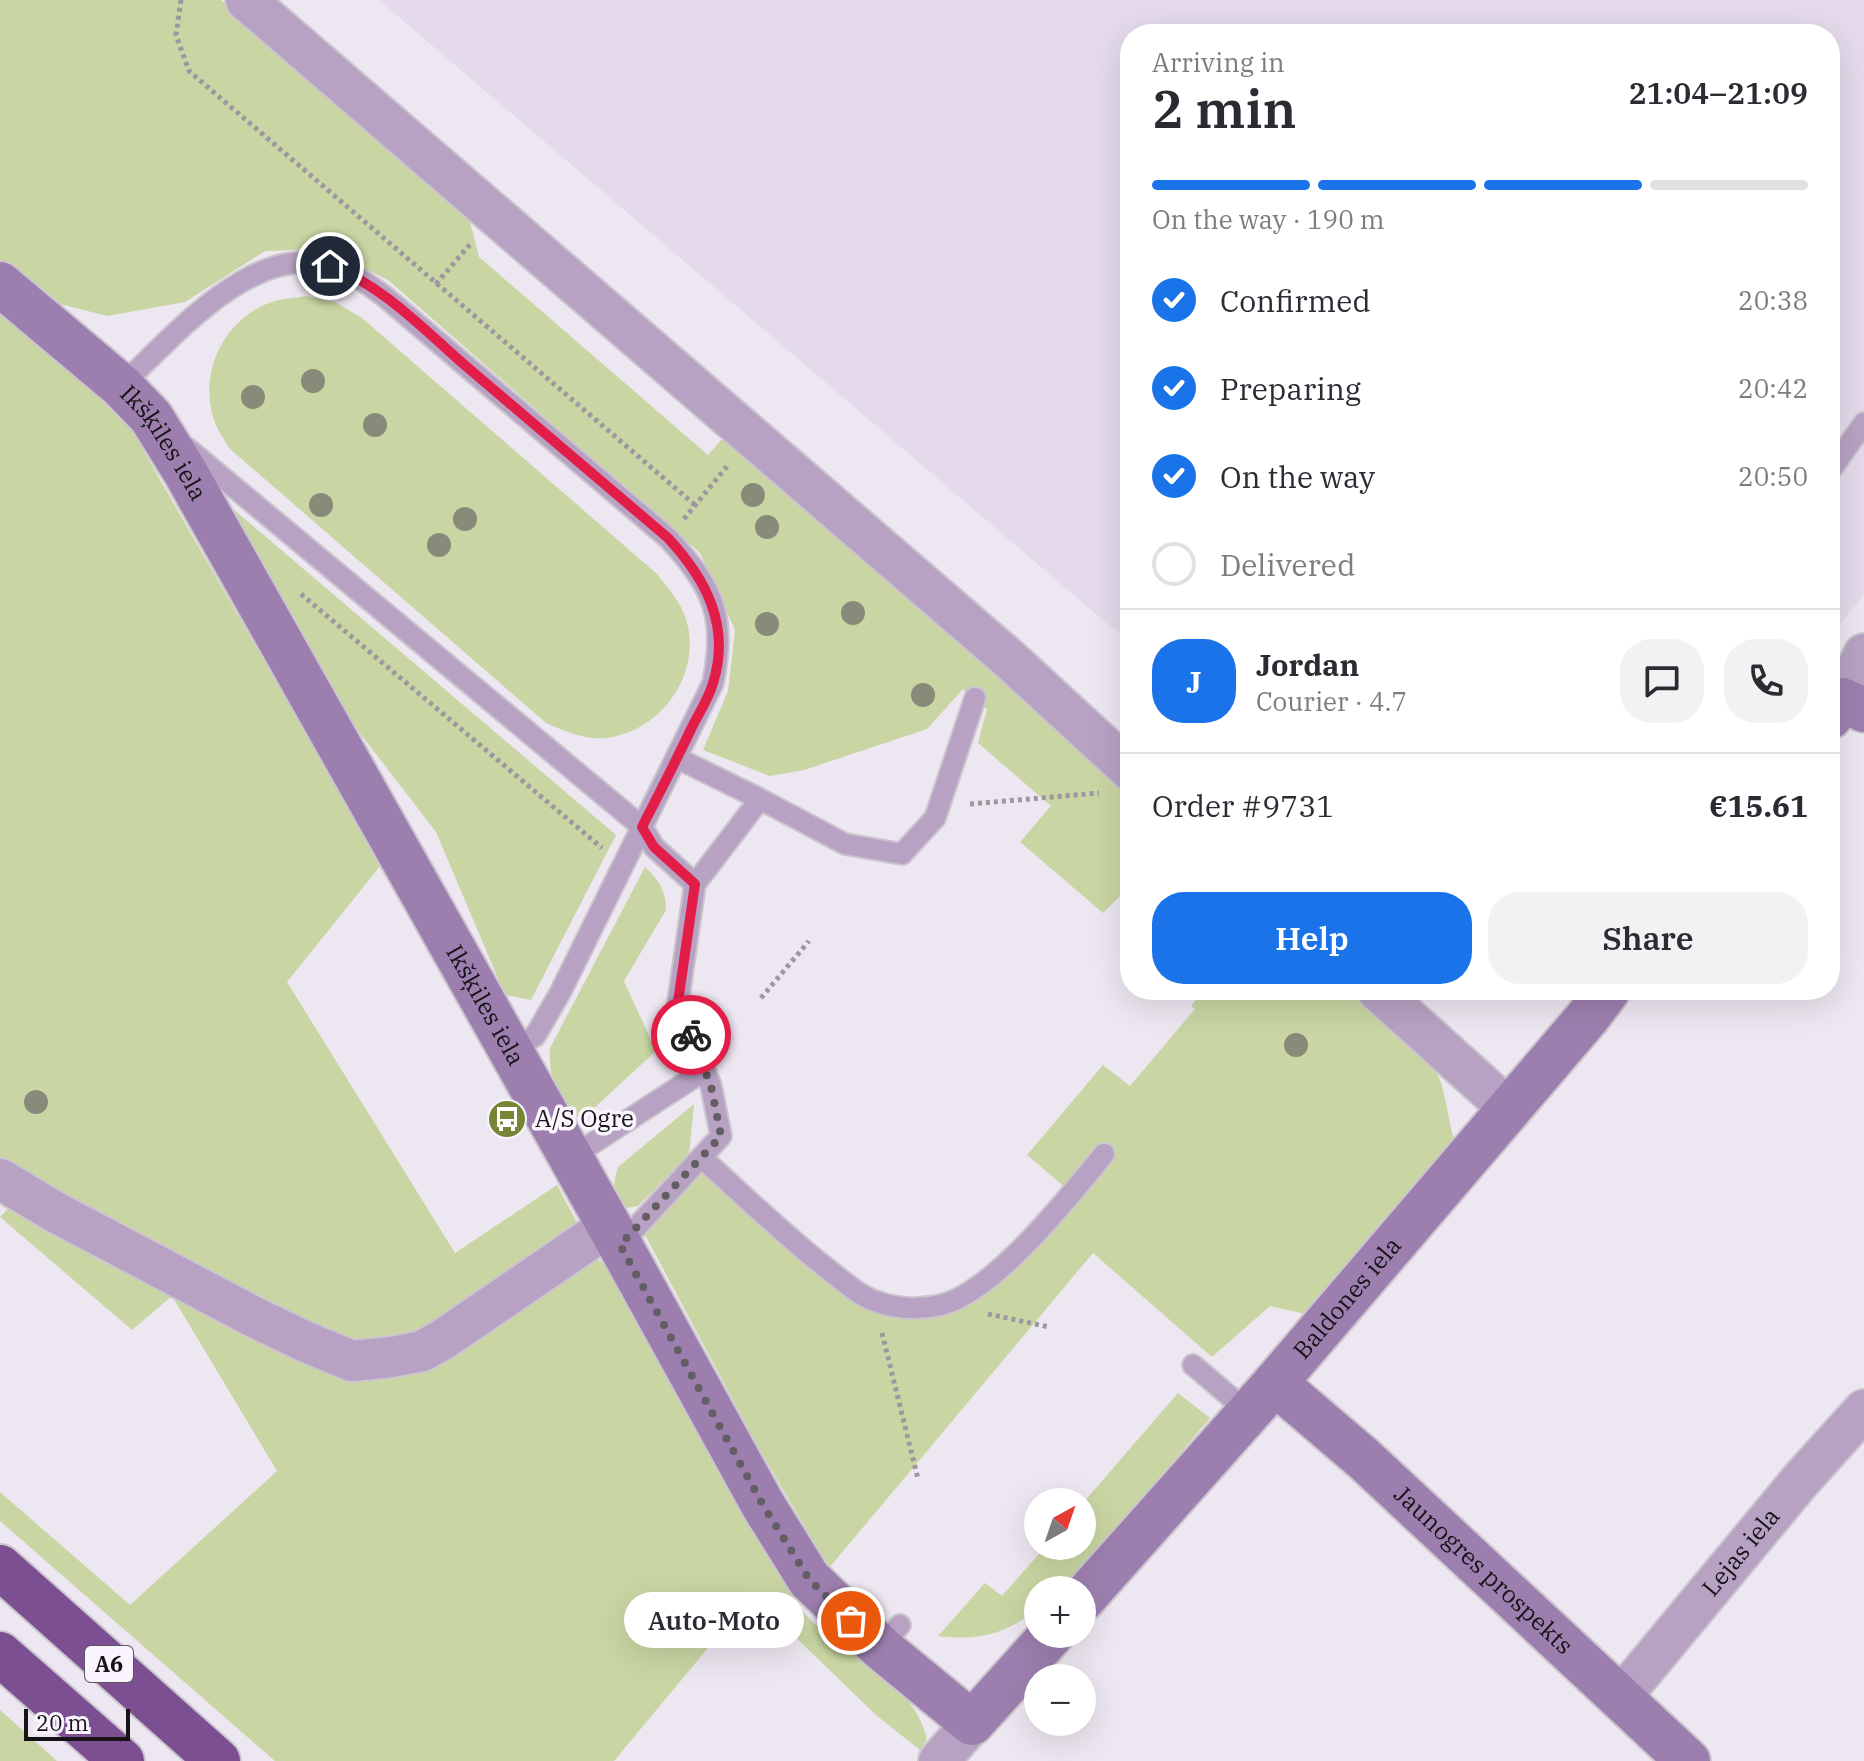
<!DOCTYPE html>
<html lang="en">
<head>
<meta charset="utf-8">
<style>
	body { margin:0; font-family:"IBM Plex Serif",serif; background:#f2f2f3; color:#2b2b33; height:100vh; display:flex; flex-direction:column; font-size:30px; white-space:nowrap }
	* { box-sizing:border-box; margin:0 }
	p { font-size:26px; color:#7c7c81 }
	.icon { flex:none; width:44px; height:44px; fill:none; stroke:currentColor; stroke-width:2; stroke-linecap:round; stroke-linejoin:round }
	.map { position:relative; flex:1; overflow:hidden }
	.panel { position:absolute; left:1120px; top:24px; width:720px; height:976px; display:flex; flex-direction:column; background:#fff; border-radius:32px; box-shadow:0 8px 32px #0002 }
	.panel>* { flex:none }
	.needle { width:52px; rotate:40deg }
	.controls { position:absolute; left:1024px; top:1488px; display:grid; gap:16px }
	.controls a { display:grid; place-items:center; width:72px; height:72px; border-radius:50%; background:#fff; box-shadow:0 8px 32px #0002; font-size:40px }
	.scale { position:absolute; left:24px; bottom:20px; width:106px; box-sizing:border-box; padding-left:8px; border:4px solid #171418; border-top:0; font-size:22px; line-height:28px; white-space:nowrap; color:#171418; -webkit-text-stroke:6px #faf4ff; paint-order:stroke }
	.pin { position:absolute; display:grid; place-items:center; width:68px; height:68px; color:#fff; margin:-34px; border:4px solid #fff; border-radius:50%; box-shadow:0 2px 8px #0007 }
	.courier { position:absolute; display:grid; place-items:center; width:80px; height:80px; margin:-40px; border:6px solid #e11d48; border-radius:50%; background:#fff; color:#222; box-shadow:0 2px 10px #0007 }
	.bubble { position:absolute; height:56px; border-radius:28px; background:#fff; box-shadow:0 8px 32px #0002; font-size:26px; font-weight:600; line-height:56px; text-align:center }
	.head em { font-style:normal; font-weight:600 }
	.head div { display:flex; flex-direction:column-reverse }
	.head { display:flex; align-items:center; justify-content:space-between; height:136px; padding:0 32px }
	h1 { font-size:52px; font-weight:600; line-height:60px }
	.bar { display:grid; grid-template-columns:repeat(4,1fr); gap:12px 8px; align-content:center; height:96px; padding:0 32px }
	.bar i { height:10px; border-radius:6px; background:#e1e1e2 }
	.bar .on { background:#1a73e8 }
	.bar p { grid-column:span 4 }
	.line { display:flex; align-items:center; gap:20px; padding:0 32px; border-top:2px solid #e1e1e2 }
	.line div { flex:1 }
	.round { display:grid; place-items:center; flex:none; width:84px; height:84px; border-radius:32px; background:#f2f2f3 }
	ol { padding:0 32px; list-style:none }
	li { display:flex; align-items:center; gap:24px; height:88px }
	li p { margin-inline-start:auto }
	li .icon { padding:8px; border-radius:50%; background:#1a73e8; color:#fff; stroke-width:4 }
	li:last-child { color:#7c7c81 }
	li i { width:44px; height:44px; border:4px solid #e1e1e2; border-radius:50% }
	.action { display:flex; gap:16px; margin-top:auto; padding:16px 32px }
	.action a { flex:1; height:92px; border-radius:32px; background:#1a73e8; color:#fff; font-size:32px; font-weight:600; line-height:92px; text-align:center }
	.action a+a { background:#f2f2f3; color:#2b2b33 }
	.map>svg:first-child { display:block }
</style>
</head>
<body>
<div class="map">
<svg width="1864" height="1761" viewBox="0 0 1864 1761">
	<rect width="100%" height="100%" fill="#ede7f1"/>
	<!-- built -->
	<path fill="#e4daeb" d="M379 0H1864V595L1830 636V34H1130V640L1104 621Z"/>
	<!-- green -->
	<path fill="#c9d6a3" d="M0 0H221L468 214 479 257 708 455 723 438 1130 789V886L1103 913 1020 842 1051 806 978 743 987 709 963 689 927 729 804 770 770 776 703 750 728 691 735 630 700 553 388 280 325 249 265 251 185 302 107 316 52 302 0 260Z
		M305 296 335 302 362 318 657 574C670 590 684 606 688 627 699 679 658 733 605 738 584 740 565 731 546 723L229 448C224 439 217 429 214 420 198 371 225 316 275 301 284 298 296 298 305 296Z
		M0 309 123 415 381 865 287 982 455 1253 557 1185 577 1223 566 1241 433 1333 346 1346 0 1162Z
		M219 497 616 835 531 1000 505 995 436 832 349 719Z
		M645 867C659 880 666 891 666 910L624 981 656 1051 582 1119C557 1112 548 1071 550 1048Z
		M1204 990H1354C1382 1014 1428 1045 1440 1080 1447 1100 1448 1122 1455 1142L1443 1171 1305 1314 1270 1306 1212 1357 1093 1253 829 1568 758 1447 644 1233 695 1172 714 1174 857 1296 949 1306 1072 1193 1027 1155 1103 1065 1130 1086 1195 1009 1191 1006Z
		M694 1104 689 1155 638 1206 626 1208C611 1197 613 1183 618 1167Z
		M8 1209 134 1263 352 1372 580 1259 601 1261 614 1269C660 1355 705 1441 754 1526 768 1551 789 1595 806 1615 843 1657 914 1680 927 1739L920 1750 876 1715 752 1595 614 1761H275L0 1521V1492L130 1605 277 1471 172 1296 132 1330 0 1217Z
		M1178 1393 1210 1418 1065 1589 1038 1590V1609C1005 1634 979 1641 938 1636L985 1583 1002 1596 1046 1546H1082V1504Z
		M0 1710 57 1761H0Z"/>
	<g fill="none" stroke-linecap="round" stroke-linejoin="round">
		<!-- lane casing -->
		<g stroke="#cbc5ce" stroke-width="24">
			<path id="lane" d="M121 386C179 332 265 225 354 275 364 281 374 289 384 296L668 538C714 588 726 616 713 683L560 993 535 1036 510 1049
				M187 448 642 827 654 847 695 884
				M1830 471 1864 423
				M677 758 760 799
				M570 1158 705 1070
				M702 1158C743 1195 782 1233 825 1267 841 1279 856 1294 875 1301 896 1309 919 1310 941 1305 994 1292 1069 1197 1104 1154
				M620 1245 721 1136 711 1086 678 1002 695 884 760 799 845 844 902 854 935 818 975 698
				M1193 1365 1248 1412
				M881 1648 900 1625"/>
		</g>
		<!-- street casing -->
		<g stroke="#cbc5ce" stroke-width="44">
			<g id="street">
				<path d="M246 0 1008 658 1130 770"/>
				<path d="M1842 700 1864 654"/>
				<path d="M1377 990 1508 1108"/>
				<path d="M0 1179 55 1212 254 1317 306 1342 352 1361 392 1357 422 1351 442 1340 609 1226"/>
				<path id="s1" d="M1621 1697 1800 1481 1864 1410"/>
				<path d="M939 1761 972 1723"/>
			</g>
		</g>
		<!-- secondary casing -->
		<g stroke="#cbc5ce" stroke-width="48">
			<g id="secondary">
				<path id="s2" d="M0 284 121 386 151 417 184 470 620 1245 763 1505 809 1579 881 1648 972 1723 1052 1634"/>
				<path d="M1830 717 1842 700 1864 710"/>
				<path id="s3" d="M1275 1383 1364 1459 1688 1761"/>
				<path id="s4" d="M1082 1600 1275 1383 1587 1018 1608 990"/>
			</g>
		</g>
		<!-- highway casing -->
		<g stroke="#cbc5ce" stroke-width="48">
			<path id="highway" d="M0 1567 218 1761
				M0 1654 122 1761"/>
		</g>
		<!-- path -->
		<path stroke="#9d98a0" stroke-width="5" stroke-dasharray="4 4" stroke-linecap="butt" d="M181 0 176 35 189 71 695 505
			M436 284 472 242
			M684 519 728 465
			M301 594 602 848
			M970 804 1099 793
			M761 998 809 941
			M988 1314 1049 1327
			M882 1333 918 1479"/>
		<!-- lane -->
		<use href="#lane" stroke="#b7a2c3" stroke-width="20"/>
		<!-- street -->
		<use href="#street" stroke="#b7a2c3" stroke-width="40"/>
		<!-- secondary -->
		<use href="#secondary" stroke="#9d7faf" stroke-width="44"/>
		<!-- highway -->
		<use href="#highway" stroke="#7b4f92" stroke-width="44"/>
	</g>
	<!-- trees -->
	<g fill="#888a7a">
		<circle cx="313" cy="381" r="12"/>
		<circle cx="253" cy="397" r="12"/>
		<circle cx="375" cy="425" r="12"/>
		<circle cx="753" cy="495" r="12"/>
		<circle cx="321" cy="505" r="12"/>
		<circle cx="465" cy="519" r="12"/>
		<circle cx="767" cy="527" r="12"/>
		<circle cx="439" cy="545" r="12"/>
		<circle cx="853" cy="613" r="12"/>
		<circle cx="767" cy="624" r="12"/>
		<circle cx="923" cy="695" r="12"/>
		<circle cx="1296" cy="1045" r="12"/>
		<circle cx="36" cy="1102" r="12"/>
	</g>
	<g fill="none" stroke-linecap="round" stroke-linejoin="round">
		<!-- done -->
		<path stroke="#625e64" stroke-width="8" stroke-dasharray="0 14.4" d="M691 1035 711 1086 721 1136 620 1245 763 1505 809 1579 851 1621"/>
		<!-- route -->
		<path stroke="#e11d48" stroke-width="10" d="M330 266C383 285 425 331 467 367 534 424 601 481 668 538 706 579 731 626 713 683 709 698 699 713 692 727 676 761 659 794 642 827L654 847 695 884 678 1002 691 1035"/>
	</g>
	<!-- icons -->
	<defs>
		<g id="bus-disc" transform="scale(2)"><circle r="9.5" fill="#768636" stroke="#faf4ff"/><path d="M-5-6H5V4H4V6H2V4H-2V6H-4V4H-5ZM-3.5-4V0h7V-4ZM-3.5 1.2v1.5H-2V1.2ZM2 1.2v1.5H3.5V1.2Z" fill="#fff"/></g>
	</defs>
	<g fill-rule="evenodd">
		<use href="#bus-disc" x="507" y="1119"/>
	</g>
	<g text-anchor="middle" stroke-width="7" stroke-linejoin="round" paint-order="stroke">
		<!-- shield labels -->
		<rect fill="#faf4ff" stroke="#5b575d" stroke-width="2" x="85" y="1646" width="48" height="36" rx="6"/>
		<g font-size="22" font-weight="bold" fill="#171418">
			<text x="109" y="1672">A6</text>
		</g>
		<!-- street labels -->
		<g font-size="24" fill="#171418" stroke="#faf4ff">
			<text dy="8" stroke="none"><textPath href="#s2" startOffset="230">Ikšķiles iela</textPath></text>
			<text dy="8" stroke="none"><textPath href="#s2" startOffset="878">Ikšķiles iela</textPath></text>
			<text dy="8" stroke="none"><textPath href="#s4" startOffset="402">Baldones iela</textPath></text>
			<text dy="8" stroke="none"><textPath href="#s1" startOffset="188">Lejas iela</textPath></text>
			<text dy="8" stroke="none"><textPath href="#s3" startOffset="280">Jaunogres prospekts</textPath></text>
		</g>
		<!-- poi labels -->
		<g font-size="24" fill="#171418" stroke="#faf4ff" text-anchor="start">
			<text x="535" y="1127">A/S Ogre</text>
		</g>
	</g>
</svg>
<div class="controls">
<a><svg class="needle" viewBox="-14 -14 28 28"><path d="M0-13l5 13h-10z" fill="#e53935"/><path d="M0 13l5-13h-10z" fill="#7c7c81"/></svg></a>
<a>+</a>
<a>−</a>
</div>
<div class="scale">20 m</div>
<div class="pin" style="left:851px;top:1621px;background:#ea580c"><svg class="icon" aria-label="bag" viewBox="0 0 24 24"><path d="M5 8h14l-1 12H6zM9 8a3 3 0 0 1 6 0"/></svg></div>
<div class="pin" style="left:330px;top:266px;background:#1f2937"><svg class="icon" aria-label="home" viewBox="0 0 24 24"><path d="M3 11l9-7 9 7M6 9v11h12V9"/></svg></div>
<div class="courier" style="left:691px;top:1035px"><svg class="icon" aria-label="bike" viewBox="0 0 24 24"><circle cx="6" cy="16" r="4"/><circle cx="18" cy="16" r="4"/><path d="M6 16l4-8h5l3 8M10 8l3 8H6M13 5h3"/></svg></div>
<div class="bubble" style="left:624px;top:1592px;width:180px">Auto-Moto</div>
<section class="panel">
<div class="head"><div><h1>2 min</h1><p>Arriving in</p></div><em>21:04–21:09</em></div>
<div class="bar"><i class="on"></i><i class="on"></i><i class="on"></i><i></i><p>On the way · 190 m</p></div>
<ol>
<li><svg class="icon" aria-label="check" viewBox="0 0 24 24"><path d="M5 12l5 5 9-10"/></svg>Confirmed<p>20:38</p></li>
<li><svg class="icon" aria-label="check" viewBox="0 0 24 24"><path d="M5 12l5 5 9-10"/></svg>Preparing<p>20:42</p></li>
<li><svg class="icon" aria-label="check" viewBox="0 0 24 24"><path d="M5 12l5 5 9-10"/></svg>On the way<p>20:50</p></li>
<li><i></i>Delivered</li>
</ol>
<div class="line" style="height:144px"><b class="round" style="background:#1a73e8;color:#fff">J</b><div><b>Jordan</b><p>Courier · 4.7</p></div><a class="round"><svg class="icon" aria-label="chat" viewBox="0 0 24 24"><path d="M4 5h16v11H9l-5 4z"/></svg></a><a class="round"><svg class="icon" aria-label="phone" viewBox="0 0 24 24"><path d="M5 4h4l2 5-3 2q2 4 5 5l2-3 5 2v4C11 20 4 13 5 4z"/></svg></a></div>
<div class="line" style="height:104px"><div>Order #9731</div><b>€15.61</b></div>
<div class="action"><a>Help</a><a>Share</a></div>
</section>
</div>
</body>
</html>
